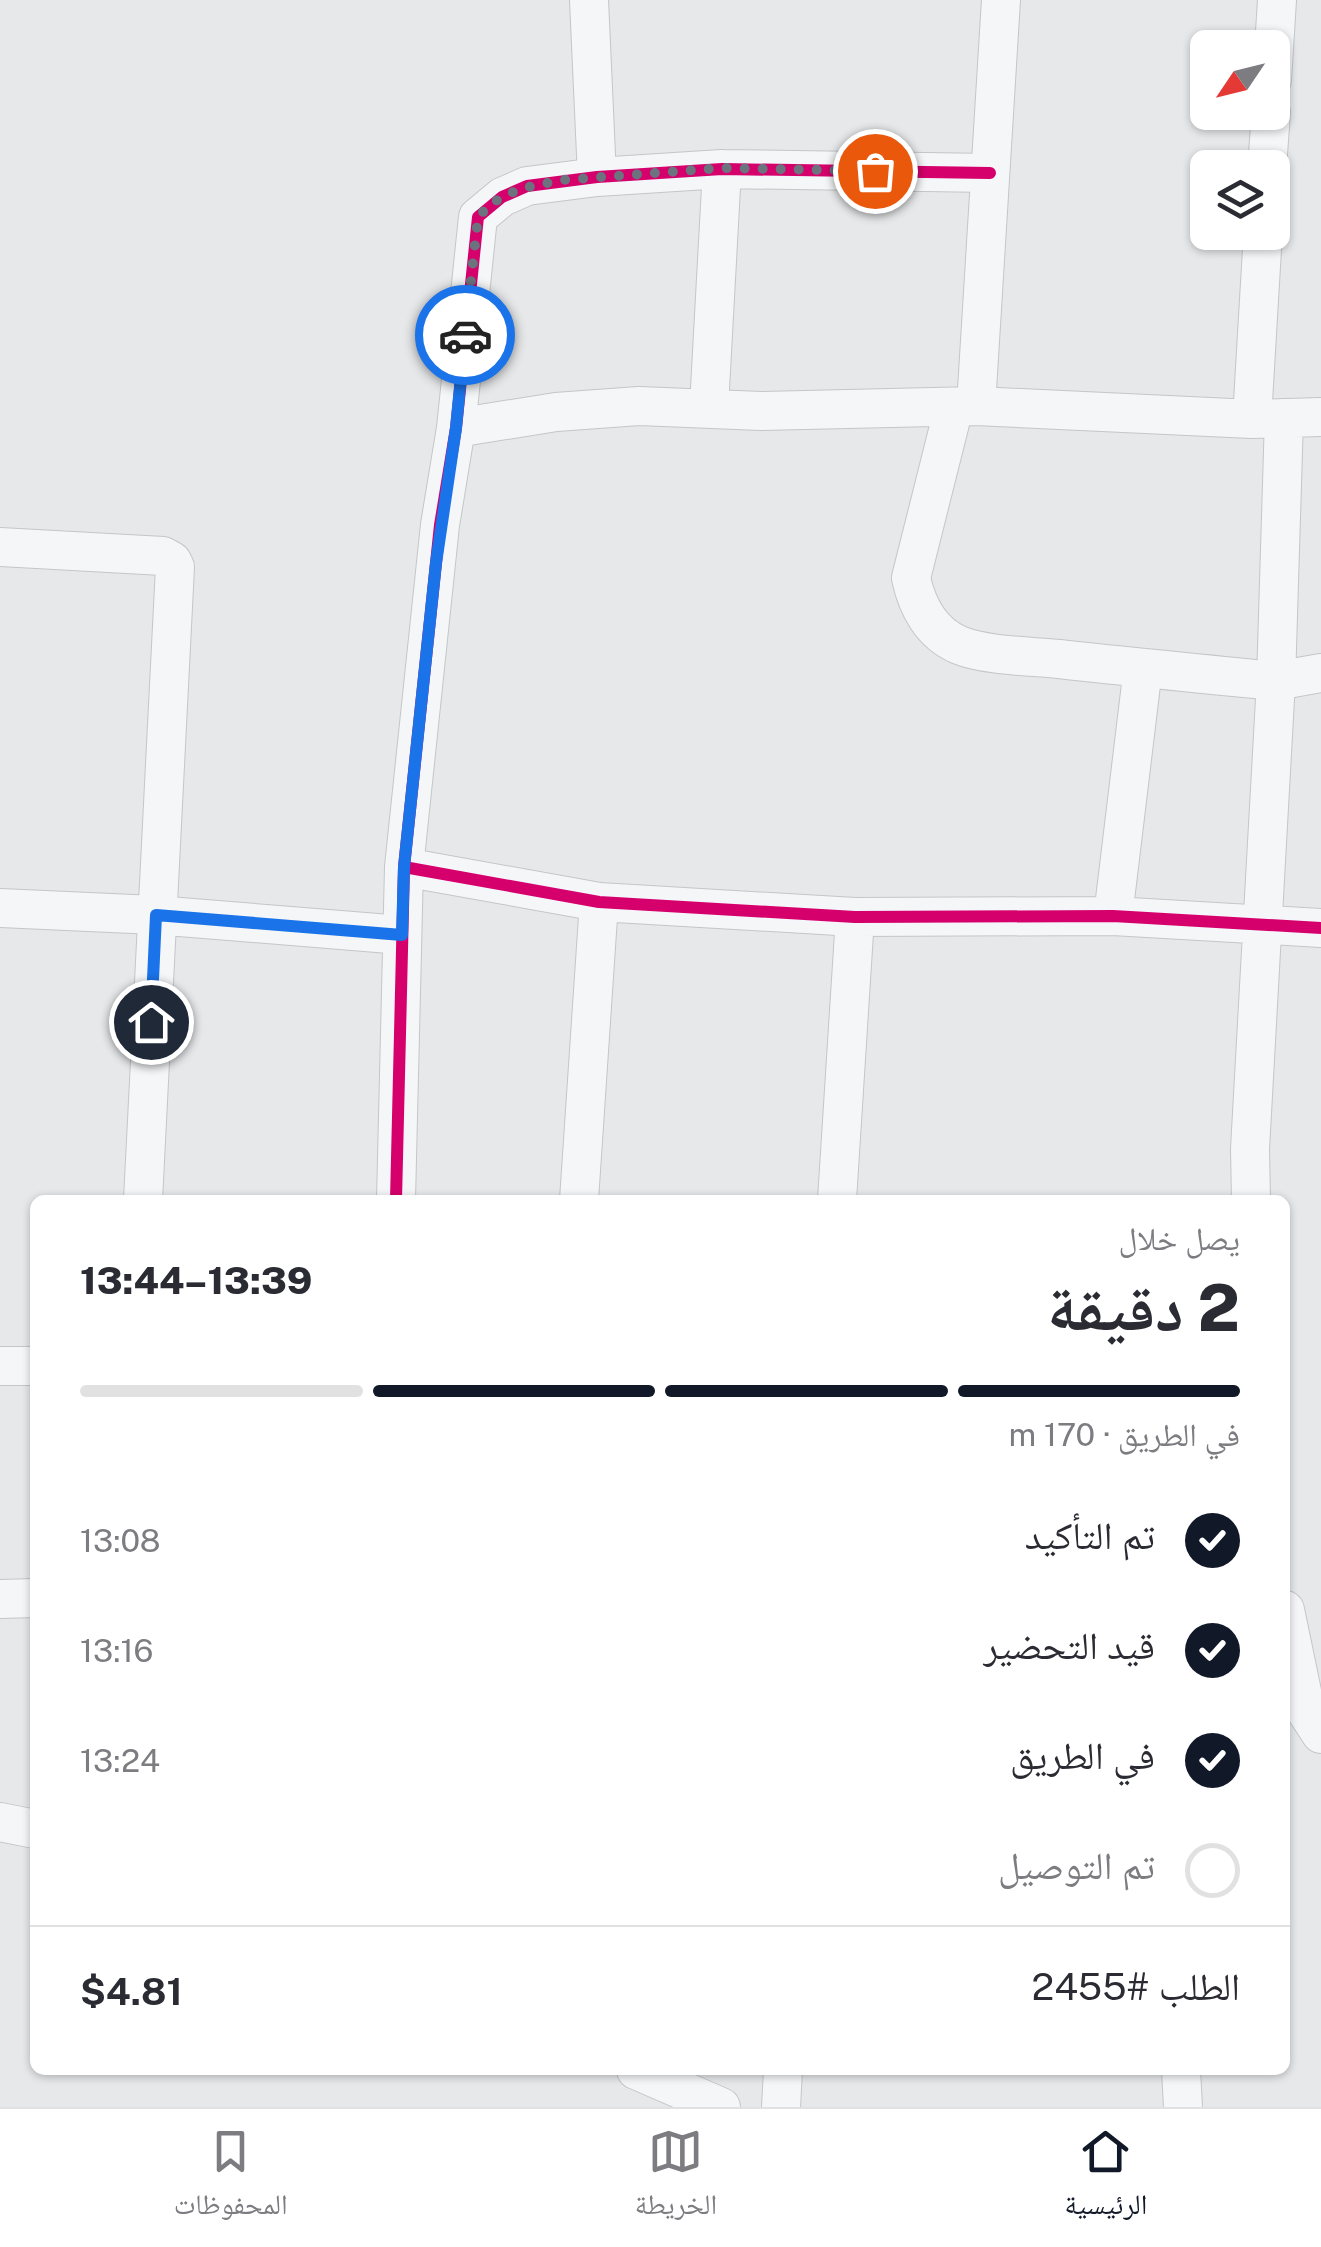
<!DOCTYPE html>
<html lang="ar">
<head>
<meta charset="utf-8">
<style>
	body { margin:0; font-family:"Public Sans","Noto Naskh Arabic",sans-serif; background:#f7f7f7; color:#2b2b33; direction:rtl; height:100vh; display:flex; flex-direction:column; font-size:38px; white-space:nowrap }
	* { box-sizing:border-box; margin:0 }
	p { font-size:32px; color:#7c7c81 }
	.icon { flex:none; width:55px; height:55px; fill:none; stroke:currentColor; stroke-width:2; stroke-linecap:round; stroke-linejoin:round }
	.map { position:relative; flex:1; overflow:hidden; direction:ltr }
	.details { position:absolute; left:30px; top:1195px; width:1260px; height:880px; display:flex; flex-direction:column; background:#fff; border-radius:15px; box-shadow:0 2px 8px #0004; direction:rtl }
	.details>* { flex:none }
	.needle { width:65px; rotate:235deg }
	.tools { position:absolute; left:1190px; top:30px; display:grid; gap:20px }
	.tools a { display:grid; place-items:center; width:100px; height:100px; border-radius:15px; background:#fff; box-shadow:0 2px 8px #0004; font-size:50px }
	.pin { position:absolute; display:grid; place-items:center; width:85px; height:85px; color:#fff; margin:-42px; border:5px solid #fff; border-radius:50%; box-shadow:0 2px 10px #0007 }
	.courier { position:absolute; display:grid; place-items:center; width:100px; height:100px; margin:-50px; border:8px solid #1a73e8; border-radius:50%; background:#fff; color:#222; box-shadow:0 2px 12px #0007 }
	.headline em { font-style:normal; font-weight:800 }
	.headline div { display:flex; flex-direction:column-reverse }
	.headline { display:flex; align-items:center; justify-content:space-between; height:170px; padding:0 50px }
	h1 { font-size:65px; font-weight:800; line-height:75px }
	.bar { display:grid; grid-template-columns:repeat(4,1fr); gap:15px 10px; align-content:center; height:120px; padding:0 50px }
	.bar i { height:12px; border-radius:8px; background:#e1e1e2 }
	.bar .on { background:#111827 }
	.bar p { grid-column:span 4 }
	.line { display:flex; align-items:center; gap:25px; padding:0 50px; border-top:2px solid #e1e1e2 }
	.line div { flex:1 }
	ol { padding:0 50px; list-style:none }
	li { display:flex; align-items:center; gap:30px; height:110px }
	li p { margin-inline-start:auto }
	li .icon { padding:10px; border-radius:50%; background:#111827; color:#fff; stroke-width:4 }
	li:last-child { color:#7c7c81 }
	li i { width:55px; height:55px; border:5px solid #e1e1e2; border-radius:50% }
	.tab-bar { display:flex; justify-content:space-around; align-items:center; height:140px; border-top:2px solid #e1e1e2; background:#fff; font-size:28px; color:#7c7c81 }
	.tab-bar a { display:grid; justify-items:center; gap:5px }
	.tab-bar .on { color:#111827 }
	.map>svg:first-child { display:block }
</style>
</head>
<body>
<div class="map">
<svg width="1321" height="2107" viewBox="0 0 1321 2107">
	<rect width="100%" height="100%" fill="#e6e8ea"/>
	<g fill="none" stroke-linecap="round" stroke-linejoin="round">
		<!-- minor casing -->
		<g stroke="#c4c6c8" stroke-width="40">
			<path id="minor" d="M589 0 597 177
				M1272 80 1277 0
				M1267 168 1271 112
				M976 406 1001 0
				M709 407 722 169
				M954 407 911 578C917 606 931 633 959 645 986 656 1030 656 1059 659 1131 667 1204 674 1276 681L1284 418
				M1252 419 1263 232
				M456 428 556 412 639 406 761 411 976 406 1252 419 1321 417
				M0 547 163 556 172 561 175 567 143 1200
				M404 867 599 902 855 917 1113 916 1321 928
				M0 908 155 915 402 935
				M1113 916 1143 668
				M396 1200 404 867 440 525 456 428 478 217 502 197 527 186 597 177 722 169 990 173
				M579 1200 599 902
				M837 1200 855 917
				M1251 1200 1250 1149 1276 681 1321 673
				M0 1366H35
				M0 1599 35 1598
				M1285 1610 1306 1711 1321 1734
				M0 1822 35 1829
				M636 2070 721 2107
				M1181 2070 1183 2107
				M781 2107 783 2070"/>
		</g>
		<!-- minor -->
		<use href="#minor" stroke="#f5f6f7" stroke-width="38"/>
		<!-- cycleway casing -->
		<g stroke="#f4f6f9" stroke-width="19">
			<path id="cycleway" d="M404 867 599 902 855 917 1113 916 1321 928
				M396 1200 404 867 440 525 456 428 478 217 502 197 527 186 597 177 722 169 990 173"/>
		</g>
		<!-- cycleway -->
		<use href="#cycleway" stroke="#d6006c" stroke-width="12"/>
	</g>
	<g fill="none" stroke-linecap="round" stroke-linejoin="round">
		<!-- done -->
		<path stroke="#6c737f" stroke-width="10" stroke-dasharray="0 18" d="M465 335 478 217 492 203 519 189 562 180 722 168 875 171"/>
		<!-- route -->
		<path stroke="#1a73e8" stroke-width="12" d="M151 1022 156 915 402 935 404 867 436 563 456 428 465 335"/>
	</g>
</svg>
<div class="tools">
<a><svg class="needle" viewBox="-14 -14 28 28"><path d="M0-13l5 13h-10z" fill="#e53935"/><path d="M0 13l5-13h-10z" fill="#7c7c81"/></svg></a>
<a><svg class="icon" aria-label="layers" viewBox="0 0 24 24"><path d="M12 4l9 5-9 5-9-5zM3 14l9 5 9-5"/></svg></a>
</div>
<div class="pin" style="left:875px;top:171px;background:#ea580c"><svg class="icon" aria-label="bag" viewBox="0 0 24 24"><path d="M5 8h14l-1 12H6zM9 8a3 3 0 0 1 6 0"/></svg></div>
<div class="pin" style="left:151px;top:1022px;background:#1f2937"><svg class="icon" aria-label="home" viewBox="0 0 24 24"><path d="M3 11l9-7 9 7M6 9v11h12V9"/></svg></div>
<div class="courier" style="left:465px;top:335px"><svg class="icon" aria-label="car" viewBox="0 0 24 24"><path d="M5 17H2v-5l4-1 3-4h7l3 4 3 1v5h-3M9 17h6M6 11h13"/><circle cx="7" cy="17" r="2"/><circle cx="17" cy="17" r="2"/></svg></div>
<section class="details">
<div class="headline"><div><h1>2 دقيقة</h1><p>يصل خلال</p></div><em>13:39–13:44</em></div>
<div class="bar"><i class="on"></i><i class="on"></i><i class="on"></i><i></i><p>في الطريق · 170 m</p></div>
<ol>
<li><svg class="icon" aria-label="check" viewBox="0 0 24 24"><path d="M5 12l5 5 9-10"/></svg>تم التأكيد<p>13:08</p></li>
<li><svg class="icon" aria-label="check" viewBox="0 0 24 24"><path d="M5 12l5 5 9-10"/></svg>قيد التحضير<p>13:16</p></li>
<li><svg class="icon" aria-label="check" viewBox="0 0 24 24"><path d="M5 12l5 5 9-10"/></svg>في الطريق<p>13:24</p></li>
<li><i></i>تم التوصيل</li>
</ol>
<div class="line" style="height:130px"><div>الطلب #2455</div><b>$4.81</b></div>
</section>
</div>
<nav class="tab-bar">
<a class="on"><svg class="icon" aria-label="home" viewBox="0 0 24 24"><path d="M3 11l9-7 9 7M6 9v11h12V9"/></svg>الرئيسية</a>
<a><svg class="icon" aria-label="map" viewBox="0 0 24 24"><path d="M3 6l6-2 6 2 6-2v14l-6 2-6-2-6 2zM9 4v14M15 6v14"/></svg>الخريطة</a>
<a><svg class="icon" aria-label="saved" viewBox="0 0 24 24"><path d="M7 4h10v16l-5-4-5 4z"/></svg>المحفوظات</a>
</nav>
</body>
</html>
